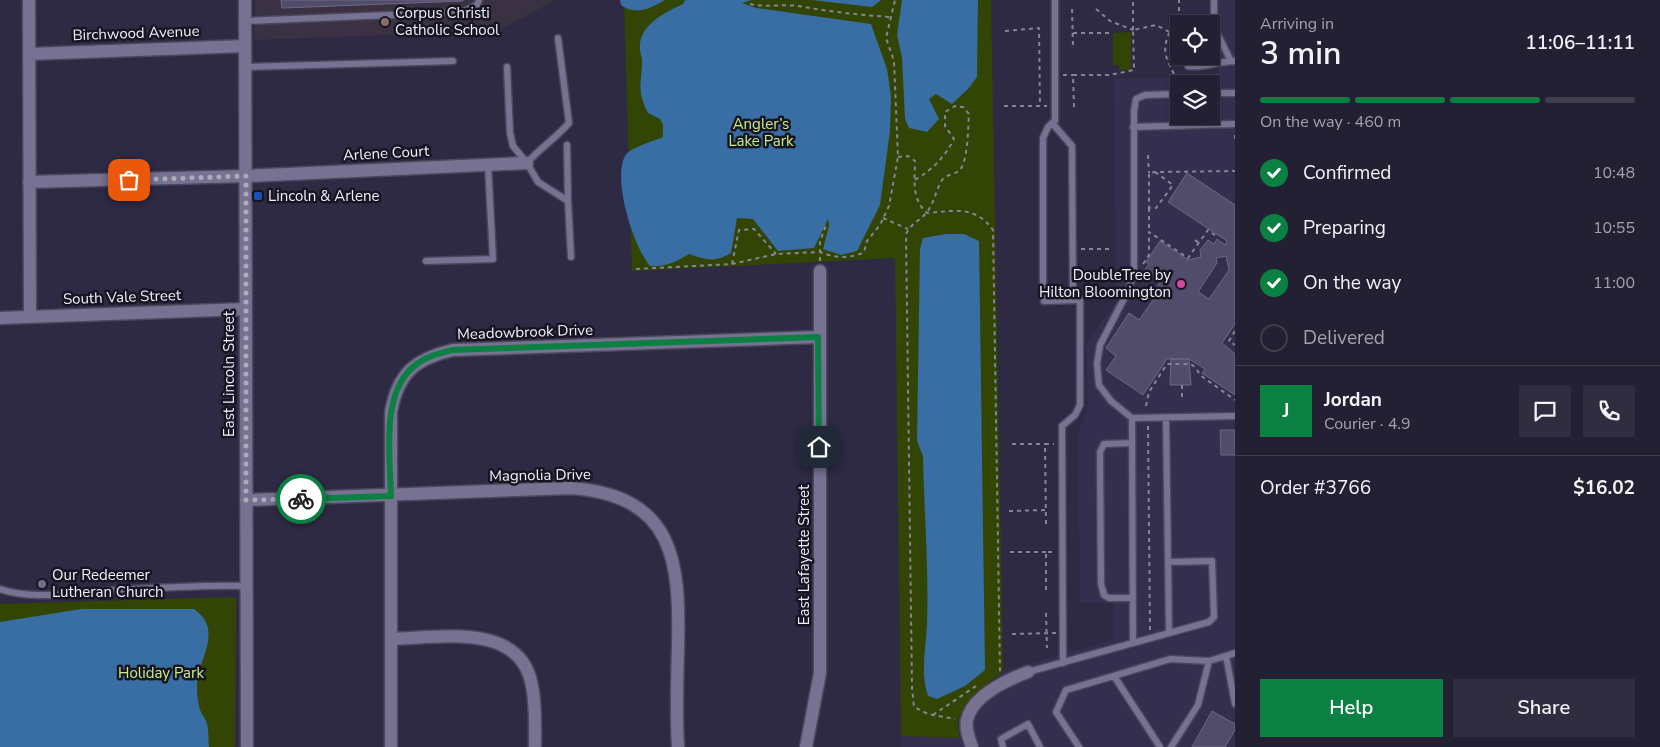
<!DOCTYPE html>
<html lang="en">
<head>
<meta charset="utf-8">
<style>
	body { margin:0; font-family:"Nunito Sans",sans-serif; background:#2f2d3f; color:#f1f3f6; height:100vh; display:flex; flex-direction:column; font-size:19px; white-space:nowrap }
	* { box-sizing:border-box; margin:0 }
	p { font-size:16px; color:#a3a3ac }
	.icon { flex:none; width:28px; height:28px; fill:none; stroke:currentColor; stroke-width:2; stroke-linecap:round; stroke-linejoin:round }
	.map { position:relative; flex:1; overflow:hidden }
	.drawer { display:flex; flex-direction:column; background:#232033; width:425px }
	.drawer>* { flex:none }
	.fabs { position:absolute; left:1170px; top:15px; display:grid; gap:10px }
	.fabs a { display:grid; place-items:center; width:50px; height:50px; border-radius:0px; background:#232033; box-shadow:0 1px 4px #0004,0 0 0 1px #403e4e; font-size:25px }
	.pin { position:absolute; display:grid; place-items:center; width:42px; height:42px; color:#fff; margin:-21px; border-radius:10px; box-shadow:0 2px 8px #0006 }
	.courier { position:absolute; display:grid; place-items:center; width:50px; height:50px; margin:-25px; border:4px solid #0b8043; border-radius:50%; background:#fff; color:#222; box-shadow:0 1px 6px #0007 }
	.head em { font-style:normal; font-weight:600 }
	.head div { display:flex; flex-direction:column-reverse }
	.head { display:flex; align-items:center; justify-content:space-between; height:85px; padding:0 25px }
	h1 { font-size:32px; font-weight:600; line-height:38px }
	.bar { display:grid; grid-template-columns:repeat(4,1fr); gap:8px 5px; align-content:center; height:60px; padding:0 25px }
	.bar i { height:6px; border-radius:4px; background:#403e4e }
	.bar .on { background:#0b8043 }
	.bar p { grid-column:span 4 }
	.line { display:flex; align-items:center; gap:12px; padding:0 25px; border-top:1px solid #403e4e }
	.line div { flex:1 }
	.round { display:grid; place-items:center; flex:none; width:52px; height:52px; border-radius:0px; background:#2f2d3f }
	ol { padding:0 25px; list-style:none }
	li { display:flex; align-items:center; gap:15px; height:55px }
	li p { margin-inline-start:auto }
	li .icon { padding:5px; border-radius:50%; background:#0b8043; color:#fff; stroke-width:4 }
	li:last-child { color:#a3a3ac }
	li i { width:28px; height:28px; border:2px solid #403e4e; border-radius:50% }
	.button { display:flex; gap:10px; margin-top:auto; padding:10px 25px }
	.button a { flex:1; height:58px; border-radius:0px; background:#0b8043; color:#fff; font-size:20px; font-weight:600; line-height:58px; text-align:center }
	.button a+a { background:#2f2d3f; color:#f1f3f6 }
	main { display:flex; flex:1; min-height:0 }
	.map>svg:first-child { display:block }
</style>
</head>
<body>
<main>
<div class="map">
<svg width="1235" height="747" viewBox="0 0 1235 747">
	<rect width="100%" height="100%" fill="#2f2a44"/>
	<!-- built -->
	<path fill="#342e4f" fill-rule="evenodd" d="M1218 0H1235V747H901V736L960 738 958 732 961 711 966 704 1003 671 1114 640V603H1080L1078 433 1088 408 1086 345 1116 302 1114 79 1219 76ZM1179 84H1211V116H1179Z"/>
	<!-- education -->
	<path fill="#3a3242" d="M255 0H555L498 31 255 40Z"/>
	<!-- green -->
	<path fill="#324504" d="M624 0H991L1003 671C983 689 950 708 960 738L901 736 895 258 632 271Z
		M1131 32V70H1119V65H1113V33Z
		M236 597 235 747H0V604Z"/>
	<!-- water -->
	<path fill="#386ea3" d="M620 0H665C651 8 636 16 621 5Z
		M685 0H752L742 3 756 8 871 24 887 69 891 96 890 131 880 205 857 251 841 255 823 249 829 226 828 219 814 248 778 251 753 219 737 218 731 253C714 263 708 260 689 254 676 262 666 267 650 266 634 248 612 179 625 156 629 148 654 141 663 137V125L660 119 648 113C637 90 641 88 642 64 643 59 640 54 640 49 638 25 666 12 683 4Z
		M812 0H881L872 7Z
		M902 0H978L977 77 968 89 952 104 936 94 929 99 939 119 927 132 909 128 905 119 902 58 897 35Z
		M946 234H964L979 241 985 670 965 686 937 699 928 696C920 672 926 648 927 624 929 568 924 512 923 456L917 441 920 249 923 238Z
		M81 609H194C225 631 197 659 197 687 197 694 198 704 200 710 202 715 206 719 207 724 209 731 208 740 209 747H0V622Z"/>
	<!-- building -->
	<path fill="#514c69" stroke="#6e6987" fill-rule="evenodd" d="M281 0H463V1L282 8Z
		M1187 173 1235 205V324L1222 343 1235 354V395L1202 373 1205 369 1189 359H1167L1143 395 1106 370 1116 356 1106 348 1129 313 1139 320 1160 290 1157 287 1161 280 1145 270 1149 264 1146 262 1160 241 1188 260 1201 257 1200 250 1208 240 1214 244 1217 239 1225 245 1227 241 1168 202ZM1226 256 1229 270 1209 299 1198 292 1217 263 1216 258Z
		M1171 359H1189L1191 385H1170Z
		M1220 430H1235V455H1221Z
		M1212 711 1235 724V730L1225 747H1192Z"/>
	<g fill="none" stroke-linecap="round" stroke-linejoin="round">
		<!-- service casing -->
		<g stroke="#4b475d" stroke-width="9">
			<path id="service" d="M1055 0V121L1048 127 1043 138V294L1044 301 1080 300V405L1075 415 1062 426 1063 663
				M245 21 462 12 477 5 479 0
				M1214 27 1231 61
				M1211 31 1214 27V0
				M1182 56 1188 66C1203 68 1219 61 1235 61
				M245 67 453 61
				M507 67 510 133 513 146 527 163 538 182 568 201 571 257
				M1211 93H1235
				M1179 94 1145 95 1136 99 1134 111V269L1129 289 1100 345 1097 364 1099 385 1111 401 1132 418 1235 416
				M1052 123 1072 146 1073 300
				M1133 127 1235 124
				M567 145 568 201
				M527 163C540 148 556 138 569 123L558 38
				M426 261 493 259 488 165
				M1132 443 1104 444 1100 452 1101 584 1104 595 1109 598H1133
				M1168 562 1169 633
				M0 589C32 600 70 593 103 591 151 588 198 585 246 586
				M1133 643 1209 622 1214 617 1212 561 1168 562 1166 418
				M1226 656 1235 704
				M1028 672 1133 643 1132 418
				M1114 676 1160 747
				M1003 747 1001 739 1028 724 1040 747
				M1079 747 1056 712 1066 690 1170 659 1209 661 1235 653
				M1171 747 1198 705 1209 661"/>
		</g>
		<!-- minor casing -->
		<g stroke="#4b475d" stroke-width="15">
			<path id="minor" d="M29 0 30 317
				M29 54 245 46
				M29 182 246 176 527 163
				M0 318 245 309
				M246 500 571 488C675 496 680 561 678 648 677 681 676 714 678 747
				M391 639C438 638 521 621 532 686 536 705 535 727 535 747
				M391 747V412C398 373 415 359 453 350L818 337
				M806 747 820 673V271
				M972 747C969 738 965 729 967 720 972 696 1007 680 1028 672"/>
		</g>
		<!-- secondary casing -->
		<g stroke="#4b475d" stroke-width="15">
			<path id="secondary" d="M245 0 247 747"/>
		</g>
		<!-- path -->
		<path stroke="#878498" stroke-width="2" stroke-dasharray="4 4" stroke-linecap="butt" d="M750 4C767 8 786 3 804 7 832 12 861 15 890 17
			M1072 9 1073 47
			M1096 9 1110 21 1133 30
			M1133 30V0
			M1005 31 1039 28 1040 106
			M1073 33H1109
			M1174 74C1162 52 1163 46 1173 24H1179V0
			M1063 75H1073
			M1004 106H1047
			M1074 107 1073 75H1109L1134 70 1133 30 1156 25 1179 37
			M1235 135V140
			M1148 155 1149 173
			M898 157 908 156 915 161C915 180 911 199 927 213 954 211 975 205 993 230L1000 672
			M1155 172 1173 185 1156 208H1149V173L1155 172 1235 171
			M915 180C933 169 944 158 954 139L945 126V112L955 106 963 107 969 114C968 127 968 163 959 171 954 174 946 175 942 180 936 190 934 203 927 212 920 221 912 222 906 234L912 688 914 707 928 714 955 719
			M1149 208V232
			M883 218 908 229
			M1195 240 1199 243
			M1081 249H1113
			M820 261V252C833 258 851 259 864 252L867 241 880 225 889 206 898 157 894 61 886 38 895 0
			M732 264 739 230 754 229 776 254
			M1143 264 1149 255V232L1188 258 1208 230 1217 237
			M636 269 732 264 776 254 820 252V241L826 225
			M1235 331 1229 341 1235 345
			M1182 385V400
			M1146 406 1149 392 1167 364H1191L1196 368 1200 375 1235 400
			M1148 426 1150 631
			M1012 444H1045
			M1009 511 1046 510
			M1046 524 1045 444H1054
			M1010 552H1046
			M1046 590V552H1055
			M1046 613 1047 648
			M1012 634 1056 633
			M933 715 976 686"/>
		<!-- service -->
		<use href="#service" stroke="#777291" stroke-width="6"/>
		<!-- minor -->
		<use href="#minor" stroke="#777291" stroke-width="12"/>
		<!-- secondary -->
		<use href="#secondary" stroke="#777291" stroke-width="12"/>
	</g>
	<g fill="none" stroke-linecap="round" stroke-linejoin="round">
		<!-- done -->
		<path stroke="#adaabc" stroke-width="5" stroke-dasharray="0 9" d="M129 180 246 176V500L301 499"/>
		<!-- route -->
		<path stroke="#0b8043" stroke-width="6" d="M301 499 391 496C390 457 380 389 417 364 427 356 441 353 453 350L818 337 819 447"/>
	</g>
	<!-- markers -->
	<circle fill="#8d6e63" stroke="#171521" stroke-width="2" cx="385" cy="22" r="5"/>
	<rect fill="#1a4fb4" stroke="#171521" stroke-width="2" x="253" y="191" width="10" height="10" rx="2.5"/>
	<circle fill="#d1479c" stroke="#171521" stroke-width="2" cx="1181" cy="284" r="5"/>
	<circle fill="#6b7280" stroke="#171521" stroke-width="2" cx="42" cy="584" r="5"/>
	<g text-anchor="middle" stroke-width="5" stroke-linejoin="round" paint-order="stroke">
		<!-- poi labels -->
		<g font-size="15" fill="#f1effd" stroke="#171521" text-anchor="start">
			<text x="395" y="18">Corpus Christi<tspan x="395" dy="17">Catholic School</tspan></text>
			<text x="268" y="201">Lincoln &amp; Arlene</text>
			<text x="1171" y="280" text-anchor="end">DoubleTree by<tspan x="1171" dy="17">Hilton Bloomington</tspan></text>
			<text x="52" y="580">Our Redeemer<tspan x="52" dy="17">Lutheran Church</tspan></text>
		</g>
		<!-- street labels -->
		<g font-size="15" fill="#f1effd" stroke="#171521">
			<text transform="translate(136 33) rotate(-2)" y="5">Birchwood Avenue</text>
			<text transform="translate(386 153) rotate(-3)" y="5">Arlene Court</text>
			<text transform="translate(122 297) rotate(-2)" y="5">South Vale Street</text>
			<text transform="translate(525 332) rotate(-2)" y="5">Meadowbrook Drive</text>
			<text transform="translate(229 374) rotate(-90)" y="5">East Lincoln Street</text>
			<text transform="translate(540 475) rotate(-1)" y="5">Magnolia Drive</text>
			<text transform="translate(804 555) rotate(-90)" y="5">East Lafayette Street</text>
		</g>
		<!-- park labels -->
		<g font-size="15" fill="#c7ed8a" stroke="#171521">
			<text x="761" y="129">Angler’s<tspan x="761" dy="17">Lake Park</tspan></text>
			<text x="161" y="678">Holiday Park</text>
		</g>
	</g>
</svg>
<div class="fabs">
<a><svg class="icon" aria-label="locate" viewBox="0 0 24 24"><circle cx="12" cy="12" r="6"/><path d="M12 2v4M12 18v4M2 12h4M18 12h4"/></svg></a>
<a><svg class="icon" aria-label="layers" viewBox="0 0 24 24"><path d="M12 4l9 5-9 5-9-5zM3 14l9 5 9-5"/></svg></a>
</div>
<div class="pin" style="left:129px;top:180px;background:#ea580c"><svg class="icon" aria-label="bag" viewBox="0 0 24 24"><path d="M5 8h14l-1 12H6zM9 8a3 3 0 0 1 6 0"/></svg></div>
<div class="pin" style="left:819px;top:447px;background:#1f2937"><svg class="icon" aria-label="home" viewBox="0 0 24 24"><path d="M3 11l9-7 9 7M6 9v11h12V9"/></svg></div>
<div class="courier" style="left:301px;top:499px"><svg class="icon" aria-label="bike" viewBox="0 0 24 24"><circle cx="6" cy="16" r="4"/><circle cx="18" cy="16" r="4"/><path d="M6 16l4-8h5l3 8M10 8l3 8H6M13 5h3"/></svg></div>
</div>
<section class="drawer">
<div class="head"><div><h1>3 min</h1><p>Arriving in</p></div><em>11:06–11:11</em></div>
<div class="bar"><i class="on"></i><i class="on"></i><i class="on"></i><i></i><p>On the way · 460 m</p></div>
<ol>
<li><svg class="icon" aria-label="check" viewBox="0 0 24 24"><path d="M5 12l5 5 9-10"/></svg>Confirmed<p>10:48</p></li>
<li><svg class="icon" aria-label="check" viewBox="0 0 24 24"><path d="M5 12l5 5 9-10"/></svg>Preparing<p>10:55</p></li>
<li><svg class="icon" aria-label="check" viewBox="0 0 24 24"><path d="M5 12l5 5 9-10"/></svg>On the way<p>11:00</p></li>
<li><i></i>Delivered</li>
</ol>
<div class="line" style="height:90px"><b class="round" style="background:#0b8043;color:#fff">J</b><div><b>Jordan</b><p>Courier · 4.9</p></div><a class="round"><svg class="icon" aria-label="chat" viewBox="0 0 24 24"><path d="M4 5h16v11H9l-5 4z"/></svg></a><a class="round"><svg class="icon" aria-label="phone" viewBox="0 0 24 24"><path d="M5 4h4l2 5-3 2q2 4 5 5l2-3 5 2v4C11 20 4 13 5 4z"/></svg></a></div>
<div class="line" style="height:65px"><div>Order #3766</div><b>$16.02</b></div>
<div class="button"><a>Help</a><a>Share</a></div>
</section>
</main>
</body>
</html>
